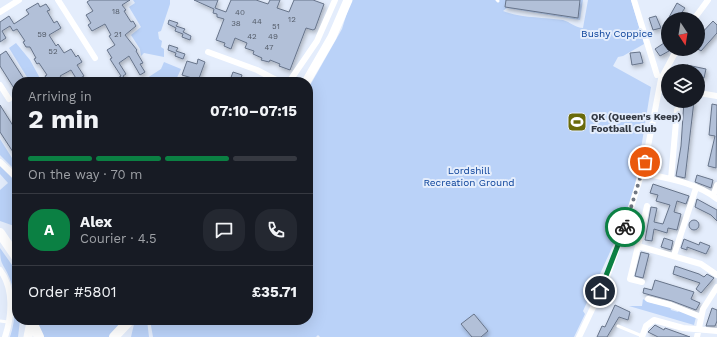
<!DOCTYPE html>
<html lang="en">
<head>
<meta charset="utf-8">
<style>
	body { margin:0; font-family:"Work Sans",sans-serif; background:#242831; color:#f1f3f6; height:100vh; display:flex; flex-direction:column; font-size:15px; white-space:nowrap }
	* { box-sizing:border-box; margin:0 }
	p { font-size:13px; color:#9ea1a6 }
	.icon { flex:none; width:22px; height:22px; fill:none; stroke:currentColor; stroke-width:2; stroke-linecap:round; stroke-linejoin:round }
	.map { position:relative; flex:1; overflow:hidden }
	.side { position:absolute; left:12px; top:77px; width:301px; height:248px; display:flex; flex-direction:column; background:#171b24; border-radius:16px; box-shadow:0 4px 16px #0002 }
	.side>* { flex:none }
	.needle { width:26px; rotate:168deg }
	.controls { position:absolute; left:661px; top:12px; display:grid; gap:8px }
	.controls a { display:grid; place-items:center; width:44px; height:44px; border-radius:50%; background:#171b24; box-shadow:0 4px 16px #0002; font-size:20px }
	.pin { position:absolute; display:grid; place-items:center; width:34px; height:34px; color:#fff; margin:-17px; border:2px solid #fff; border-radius:50%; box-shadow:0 1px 4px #0007 }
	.courier { position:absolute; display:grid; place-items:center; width:40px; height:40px; margin:-20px; border:3px solid #0b8043; border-radius:50%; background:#fff; color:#222; box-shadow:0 1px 5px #0007 }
	.summary em { font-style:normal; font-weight:700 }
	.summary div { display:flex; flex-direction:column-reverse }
	.summary { display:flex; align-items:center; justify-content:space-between; height:68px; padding:0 16px }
	h1 { font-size:26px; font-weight:700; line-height:30px }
	.bar { display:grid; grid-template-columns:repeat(4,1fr); gap:6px 4px; align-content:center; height:48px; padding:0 16px }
	.bar i { height:5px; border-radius:3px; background:#363941 }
	.bar .current { background:#0b8043 }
	.bar p { grid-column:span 4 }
	.line { display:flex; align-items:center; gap:10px; padding:0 16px; border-top:1px solid #363941 }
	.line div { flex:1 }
	.round { display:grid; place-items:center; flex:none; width:42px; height:42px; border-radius:16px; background:#242831 }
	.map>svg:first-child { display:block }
</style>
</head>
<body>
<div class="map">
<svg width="717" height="337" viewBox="0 0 717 337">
	<defs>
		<filter id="shadow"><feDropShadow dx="1.5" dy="2.5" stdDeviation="2" flood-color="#0004"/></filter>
	</defs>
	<rect width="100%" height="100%" fill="#e4edfc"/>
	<!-- green -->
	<path fill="#bad2f8" d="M133 0H170V4L161 31 158 32 159 39 162 41 161 47 164 49V57L144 53 141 56 140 49 131 35 141 27 129 7 135 3Z
		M351 0H583L580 20 507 8 503 11C522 18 542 17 563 20 570 22 576 28 583 28L588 0H631L644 44 623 56 618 57 613 66 651 87 632 204 583 311 585 314 574 337H320L318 335 316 337H153L150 320H308V89L342 29Z
		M16 43 30 60 42 82H30L9 48Z
		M164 62 181 69 175 82H141L161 69Z
		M0 139 12 158 17 156V162L12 167 0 155Z
		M0 166 17 183V227L0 221V190L8 183 0 174Z
		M0 248 17 272V320H20L18 337H10C16 320 17 296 10 279 4 263 0 267 0 248Z
		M643 299C650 304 662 304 670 307L671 310 678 312 680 310 696 317 694 325 629 306H642Z
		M35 320H125L109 337H43Z
		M135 320H147L149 337H131Z"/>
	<!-- building -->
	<path fill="#b2c0d8" stroke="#67748a" filter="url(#shadow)" d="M90 0H130L122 5 126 10 124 11 131 22 133 21 136 26 125 35 137 50 136 51 143 63 140 64 145 72 140 75 129 56 119 63 126 74 123 76 127 82H121L118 78 121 76 110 59 112 58 107 50 115 45 109 36 111 35 105 24 92 31 88 25 91 23 86 15 93 11 87 2Z
		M194 0H218L215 8 226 12 231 0H256L268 4 270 0H280L277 8 289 12 294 0H313L324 4 315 29 313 30 306 28 290 70 279 66 280 64 270 60 269 62 261 60 262 58 253 54 254 51 245 48 247 43 235 38 231 49 224 46 225 43 216 40 224 19 217 17V14L213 13 214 9Z
		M506 0H580L578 18 505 7Z
		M38 3 40 7 46 4 50 10 47 11 54 23 57 21 61 28 49 35 56 46 58 44 64 53 71 49 76 57 78 55 82 62 77 65 84 76 77 80 71 70 60 76 64 82H58L56 79 48 82 45 76 47 75 39 63 37 64 34 59 36 58 30 47H26L23 42 25 41 17 29 13 31 10 26 2 31 6 38 0 42V22L9 16 14 24 29 14 26 10Z
		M677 3 685 8 677 19H668Z
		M656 16 661 28 653 30 649 18Z
		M169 20 178 23 176 26 185 29 183 32 191 36 190 40 182 37 183 34 175 31 176 28 168 24Z
		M713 21 717 25V33L701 51 698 49V37Z
		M664 43 669 51 660 56 655 49Z
		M169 45 178 48 176 51 185 54 183 59 175 56 176 53 168 50Z
		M6 51 26 82H17V93L0 66V55Z
		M640 52 643 63 632 65 630 53Z
		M198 59 205 62 198 81 190 82 192 78 182 75 187 61 197 64Z
		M687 65 706 69 704 78 698 77V71H686Z
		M233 72 242 75 240 82H232L230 80Z
		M684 101H694L685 178 676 176 681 146Z
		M712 104 717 105 716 168 708 166 715 136 709 135Z
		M0 105 17 132V149L13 152 0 132Z
		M697 175 713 180 711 188 695 182Z
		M653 184 689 196 686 204 677 201 674 212 681 214 677 230 668 228 667 233 654 229 652 241 645 240 651 207 657 208 654 222 663 224 670 205 656 201 658 195 650 193Z
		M697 199 717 210V221L711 215 695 207Z
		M689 225a5 5 0 1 1 10 0a5 5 0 1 1-10 0Z
		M664 238 673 241 671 250 661 247Z
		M684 239 699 245 700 242 710 246 706 254 687 247V250L681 248Z
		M641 252 649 254 643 278 635 276Z
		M675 266 699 274 704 277 707 274 714 278 701 293 696 289 700 283 673 274Z
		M655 280 694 292 691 299 700 303 696 310 672 301 643 293 644 288 652 290Z
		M615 305 630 312 628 320 619 317 607 337H597L602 326 605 327Z
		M712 308 717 310V321L715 326H706Z
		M474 314 488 331 481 337H472L461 324Z
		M655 325 664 330 665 328 690 337H658L648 332Z"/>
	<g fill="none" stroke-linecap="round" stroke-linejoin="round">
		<!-- lane -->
		<path stroke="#fff" stroke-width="3" d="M497 0 498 1
			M0 321 8 322
			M618 326 642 336"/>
		<!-- street -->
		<path stroke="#fff" stroke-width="6" d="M58 0 95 58
			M634 0 657 75
			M0 12 19 0
			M694 19 708 0
			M208 52 257 70 280 82
			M289 82 317 41 335 0
			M0 85 9 99
			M699 93 717 96
			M0 162 17 178
			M642 173C667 178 697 183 717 199
			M671 179 677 110
			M713 196 717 185
			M638 246 647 206
			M674 255 696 188
			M0 270C14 288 12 316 5 337
			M642 282 630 279 638 246 701 264 717 275
			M648 299 671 305 701 317
			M579 337 606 280 629 214 645 162 661 79 677 49
			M642 337 646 326 654 320 683 328 717 331
			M697 337 703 309 717 287"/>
		<!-- secondary -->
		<path stroke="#fff" stroke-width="9" d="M306 82 332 37 348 0
			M28 337 31 322"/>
		<!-- primary -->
		<path stroke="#fff" stroke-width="10" d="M0 233 17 258
			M31 320 39 337
			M114 337 130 320"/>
	</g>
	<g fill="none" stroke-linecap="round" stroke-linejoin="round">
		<!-- done -->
		<path stroke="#717884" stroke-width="4" stroke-dasharray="0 7.2" d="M625 227 645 162"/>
		<!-- route -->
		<path stroke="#0b8043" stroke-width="5" d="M600 291 625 227"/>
	</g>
	<!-- icons -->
	<defs>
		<g id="stadium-square" transform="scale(1)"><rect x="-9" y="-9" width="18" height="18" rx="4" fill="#6a6b0a" stroke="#e4edfc"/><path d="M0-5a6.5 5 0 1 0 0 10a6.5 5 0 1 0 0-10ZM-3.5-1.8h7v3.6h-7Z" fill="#fff"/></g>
	</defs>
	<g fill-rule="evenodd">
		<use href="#stadium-square" x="577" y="122"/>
	</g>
	<g text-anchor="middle" stroke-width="4" stroke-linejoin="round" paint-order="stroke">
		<!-- number labels -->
		<g font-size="8" fill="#535b68">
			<text x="116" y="14">18</text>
			<text x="240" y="15">40</text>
			<text x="292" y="22">12</text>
			<text x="257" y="24">44</text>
			<text x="236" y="26">38</text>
			<text x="276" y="29">51</text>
			<text x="42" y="37">59</text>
			<text x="118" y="37">21</text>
			<text x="252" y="39">42</text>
			<text x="273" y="39">49</text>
			<text x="269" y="50">47</text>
			<text x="53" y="54">52</text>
		</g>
		<!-- park labels -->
		<g font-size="10" fill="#073f98" stroke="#e4edfc">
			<text x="617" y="37">Bushy Coppice</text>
			<text x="469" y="174">Lordshill<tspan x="469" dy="12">Recreation Ground</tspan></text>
		</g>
		<!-- poi labels -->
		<g font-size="10" font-weight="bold" fill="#333943" stroke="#e4edfc" text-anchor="start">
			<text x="591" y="120">QK (Queen's Keep)<tspan x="591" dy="12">Football Club</tspan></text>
		</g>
	</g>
</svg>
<div class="controls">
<a><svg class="needle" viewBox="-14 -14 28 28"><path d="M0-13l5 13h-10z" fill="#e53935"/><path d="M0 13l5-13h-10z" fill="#9ea1a6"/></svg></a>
<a><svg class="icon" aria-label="layers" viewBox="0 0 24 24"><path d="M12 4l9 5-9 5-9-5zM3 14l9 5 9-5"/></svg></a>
</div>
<div class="pin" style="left:645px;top:162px;background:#ea580c"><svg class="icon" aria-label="bag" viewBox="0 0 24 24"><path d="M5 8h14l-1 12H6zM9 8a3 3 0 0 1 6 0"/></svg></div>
<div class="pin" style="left:600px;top:291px;background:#1f2937"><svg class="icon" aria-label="home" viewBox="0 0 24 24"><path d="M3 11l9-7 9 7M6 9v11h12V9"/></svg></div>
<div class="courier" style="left:625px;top:227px"><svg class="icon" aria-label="bike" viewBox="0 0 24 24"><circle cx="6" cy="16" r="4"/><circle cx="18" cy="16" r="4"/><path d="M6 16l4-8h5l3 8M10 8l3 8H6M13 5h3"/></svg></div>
<section class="side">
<div class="summary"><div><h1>2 min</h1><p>Arriving in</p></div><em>07:10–07:15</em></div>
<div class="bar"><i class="current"></i><i class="current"></i><i class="current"></i><i></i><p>On the way · 70 m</p></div>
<div class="line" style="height:72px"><b class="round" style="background:#0b8043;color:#fff">A</b><div><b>Alex</b><p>Courier · 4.5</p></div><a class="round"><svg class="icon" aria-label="chat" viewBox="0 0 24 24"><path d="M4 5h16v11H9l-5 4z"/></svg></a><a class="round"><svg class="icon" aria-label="phone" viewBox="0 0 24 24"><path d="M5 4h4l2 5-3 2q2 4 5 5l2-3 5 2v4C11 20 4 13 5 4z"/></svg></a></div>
<div class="line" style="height:52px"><div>Order #5801</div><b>£35.71</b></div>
</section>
</div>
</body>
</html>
